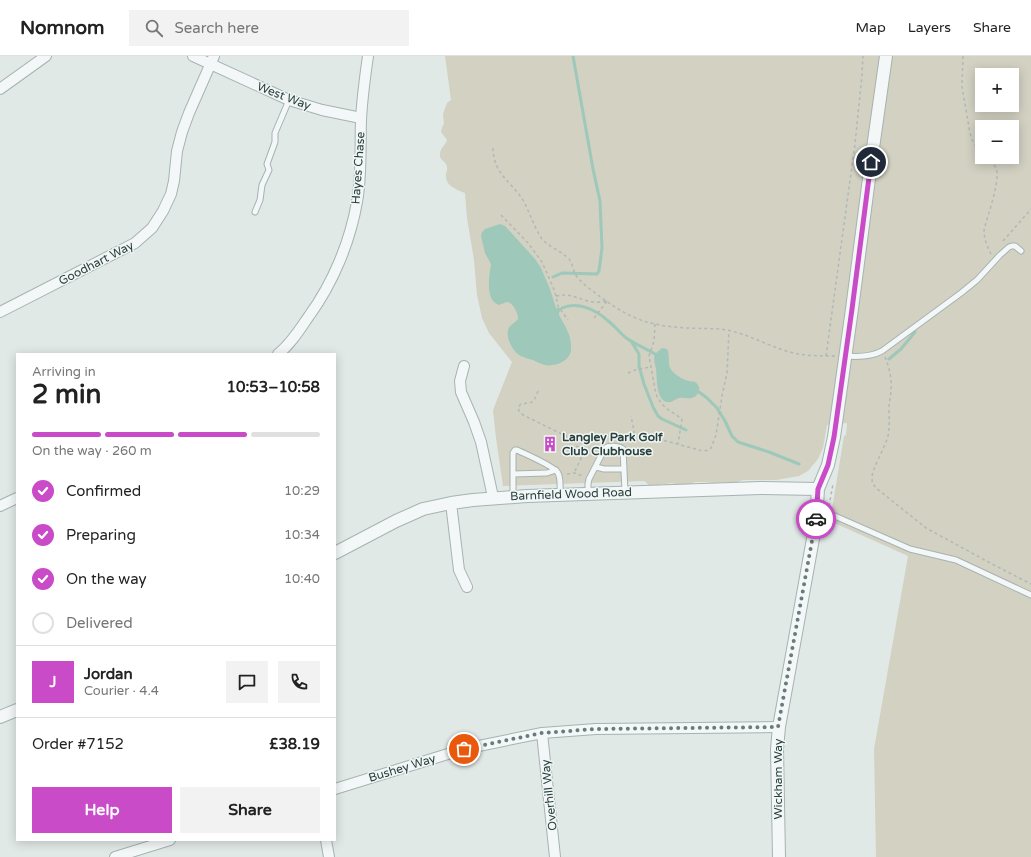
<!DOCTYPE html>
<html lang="en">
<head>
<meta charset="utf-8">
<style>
	body { margin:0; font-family:"Varela Round",sans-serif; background:#f2f2f2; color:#222; height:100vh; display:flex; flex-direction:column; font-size:15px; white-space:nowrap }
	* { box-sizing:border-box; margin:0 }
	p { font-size:13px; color:#767676 }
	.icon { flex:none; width:22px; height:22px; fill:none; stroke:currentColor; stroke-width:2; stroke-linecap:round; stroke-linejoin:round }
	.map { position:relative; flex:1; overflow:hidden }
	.side { position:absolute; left:16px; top:297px; width:320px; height:488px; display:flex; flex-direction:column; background:#fff; border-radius:0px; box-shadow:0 2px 10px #0003 }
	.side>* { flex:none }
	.tools { position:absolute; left:975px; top:12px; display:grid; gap:8px }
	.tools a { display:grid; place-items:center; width:44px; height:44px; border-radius:0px; background:#fff; box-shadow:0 2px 10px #0003; font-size:20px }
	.pin { position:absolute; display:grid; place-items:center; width:34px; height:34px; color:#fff; margin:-17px; border:2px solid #fff; border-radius:50%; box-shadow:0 1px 4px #0007 }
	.courier { position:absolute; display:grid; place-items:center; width:40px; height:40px; margin:-20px; border:3px solid #c94bc7; border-radius:50%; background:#fff; color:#222; box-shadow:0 1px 5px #0007 }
	.head em { font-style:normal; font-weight:700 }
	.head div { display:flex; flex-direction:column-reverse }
	.head { display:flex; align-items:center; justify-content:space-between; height:68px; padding:0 16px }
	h1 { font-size:26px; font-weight:700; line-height:30px }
	.bar { display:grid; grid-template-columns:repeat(4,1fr); gap:6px 4px; align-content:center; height:48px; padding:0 16px }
	.bar i { height:5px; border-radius:3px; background:#e0e0e0 }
	.bar .selected { background:#c94bc7 }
	.bar p { grid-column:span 4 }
	.line { display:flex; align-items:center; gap:10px; padding:0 16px; border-top:1px solid #e0e0e0 }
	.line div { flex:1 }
	.round { display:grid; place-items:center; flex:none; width:42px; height:42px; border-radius:0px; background:#f2f2f2 }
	ol { padding:0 16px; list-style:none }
	li { display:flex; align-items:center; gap:12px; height:44px }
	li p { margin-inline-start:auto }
	li .icon { padding:4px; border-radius:50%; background:#c94bc7; color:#fff; stroke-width:4 }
	li:last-child { color:#767676 }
	li i { width:22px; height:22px; border:2px solid #e0e0e0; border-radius:50% }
	.button { display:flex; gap:8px; margin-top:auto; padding:8px 16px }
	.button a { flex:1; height:46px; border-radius:0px; background:#c94bc7; color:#fff; font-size:16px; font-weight:700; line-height:46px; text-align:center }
	.button a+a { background:#f2f2f2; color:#222 }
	header { display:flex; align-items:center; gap:24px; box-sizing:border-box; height:56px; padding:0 20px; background:#fff; border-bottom:1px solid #e0e0e0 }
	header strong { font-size:19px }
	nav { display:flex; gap:22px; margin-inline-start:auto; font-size:14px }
	.search { width:280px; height:36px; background:#f2f2f2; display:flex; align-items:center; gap:10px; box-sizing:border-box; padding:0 14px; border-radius:0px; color:#767676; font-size:15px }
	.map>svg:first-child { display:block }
</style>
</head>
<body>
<header>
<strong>Nomnom</strong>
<div class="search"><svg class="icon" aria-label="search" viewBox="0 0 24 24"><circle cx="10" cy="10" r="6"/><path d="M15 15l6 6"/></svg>Search here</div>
<nav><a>Map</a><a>Layers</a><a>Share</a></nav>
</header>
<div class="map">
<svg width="1031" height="801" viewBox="0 0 1031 801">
	<rect width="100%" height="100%" fill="#e1e9e7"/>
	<!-- green -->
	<path fill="#d2d1c2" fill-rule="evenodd" d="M445 0H1031V801H876L874 693 908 500 830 465 844 380 846 379 847 367 827 369 823 392 818 403 808 415 799 420 776 424H743L731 428 724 426 715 427 706 426H695L690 428H684L680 430C677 429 674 427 670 427 668 428 666 428 664 428 656 428 652 435 645 425L503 430 496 382 493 354 512 306 489 277 482 262 477 239 474 204 467 162 465 137C456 134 444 129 446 118 447 115 448 111 446 108 444 105 439 103 440 98 440 92 446 89 447 84L441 76 442 71 444 68 443 58 447 47 451 44ZM982 19H1012V49H982ZM982 71H1012V101H982Z"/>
	<!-- water -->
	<path fill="#9dc8ba" d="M500 168 505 170 535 203 541 212 550 233 556 252H562L559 257V259C565 270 572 280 571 293 571 305 555 311 545 309 541 308 537 306 533 304 529 303 525 302 521 300 513 296 506 283 508 274 509 269 515 267 518 263 518 257 514 248 508 246 505 246 502 248 499 249 485 245 489 220 491 209L490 206 485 197 481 180 482 176 485 173Z
		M662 292 667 293C671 301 666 310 673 316 677 320 684 324 689 325 691 326 693 325 695 326 697 327 698 329 699 331 700 336 696 342 691 342 687 343 683 341 679 342 675 343 672 347 667 346 656 344 657 321 656 313 655 307 653 303 655 298Z"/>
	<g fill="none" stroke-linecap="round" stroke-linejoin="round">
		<!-- stream -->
		<path stroke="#9dc8ba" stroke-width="3" d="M553 221 562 217 597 218 599 215 602 192 600 145 593 113 573 0
			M562 252C578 245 596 254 607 264 614 269 619 276 625 281 634 288 645 292 655 298
			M631 285 639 298V310L644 328 653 351 658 360 662 363 686 374
			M889 303 901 293 915 276
			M699 336 707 342 717 352 725 365 732 380 738 386 769 396 799 408"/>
		<!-- service casing -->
		<g stroke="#a6b3b0" stroke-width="7">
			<path id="service" d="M255 156 260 144 262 129 269 114 267 108 275 86V77L289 44
				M846 300C858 301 871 301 882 295L961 237 977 224 1000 199 1009 191 1012 190H1015L1021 195
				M596 411 604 413H623L624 411
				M513 418 547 417 556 414
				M588 437V428L589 423 605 392C609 389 619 390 623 393L625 436
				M513 440V397L515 394H517C525 398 554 410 558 417 561 422 560 432 560 438
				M817 455 828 457 910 493 956 504 1031 539"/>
		</g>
		<!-- minor casing -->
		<g stroke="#a6b3b0" stroke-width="12">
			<path id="minor" d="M193 0 289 44 322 54 361 62
				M0 33 46 0
				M0 256 135 187 152 172 163 155 171 138 174 125 177 95 182 76 189 57 214 0
				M278 298C291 288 300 273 309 260 333 227 350 186 357 146 362 119 360 91 361 64 362 43 365 21 368 0
				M464 310 460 325 461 336 474 366 481 386 493 441
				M451 447 459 514 467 531
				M0 450 17 442
				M542 677 555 801
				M335 733 464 693 542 677 596 673 779 671
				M326 784 329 801
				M115 801 170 784"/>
		</g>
		<!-- tertiary casing -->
		<g stroke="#a6b3b0" stroke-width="14">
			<path id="tertiary" d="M335 497 396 465 423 453 451 447 473 444 527 440 761 432 818 433
				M0 661 17 654
				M779 801 777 693 779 671 816 466 818 433 828 409 834 381 852 253 873 92 886 0"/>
		</g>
		<!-- path -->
		<path stroke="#afb9b7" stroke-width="1.5" stroke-dasharray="3 3" stroke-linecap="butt" d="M963 0 962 31 970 77C972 85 976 92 982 98
			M493 92C494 119 510 124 523 144 530 157 534 171 542 183 549 191 559 194 567 201 574 207 572 216 578 222 585 230 594 236 602 242 617 253 633 263 651 267 674 273 698 272 721 273 744 276 764 288 786 295 802 300 819 300 836 300
			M985 101C988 104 994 108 996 112 1001 124 987 161 984 174 984 183 987 190 991 198
			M501 159 528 187 542 206 553 231 556 240 558 250 568 264
			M1003 185 1031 153
			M556 240C570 237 576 242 588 245 594 247 601 246 607 245
			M594 262 607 245
			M655 268 654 285 649 300 655 333 657 341 662 348 666 352 682 363 678 388
			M826 300 855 88 862 19 863 0
			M885 301C889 310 892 323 891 334 891 340 889 346 889 352 889 362 890 371 888 380 885 392 871 414 872 423 872 427 874 429 876 432L926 472 992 508 1031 528
			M628 317 635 314 650 311
			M538 335C533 348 534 346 521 348L518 351 519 355 523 359 576 385V390L585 394 574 417
			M576 385 581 386 593 383 606 384
			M623 385H634V375L631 360
			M634 385 655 384 666 385 703 395 709 394 711 392 716 379 722 340 727 317 729 274
			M567 418 576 417 582 420
			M829 450 833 428"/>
		<!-- service -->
		<use href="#service" stroke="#f3f7f7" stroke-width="5"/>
		<!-- minor -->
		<use href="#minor" stroke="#f3f7f7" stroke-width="10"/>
		<!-- tertiary -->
		<use href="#tertiary" stroke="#f3f7f7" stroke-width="12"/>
	</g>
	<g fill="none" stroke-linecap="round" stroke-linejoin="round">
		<!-- done -->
		<path stroke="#6a7b78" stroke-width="4" stroke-dasharray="0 7.2" d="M464 693 542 677 596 673 778 671 816 463"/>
		<!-- route -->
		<path stroke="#c94bc7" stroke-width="5" d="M816 463 818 433 828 409 834 381 852 253 871 106"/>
	</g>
	<!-- icons -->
	<defs>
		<g id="building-bare" transform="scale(1.2)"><path d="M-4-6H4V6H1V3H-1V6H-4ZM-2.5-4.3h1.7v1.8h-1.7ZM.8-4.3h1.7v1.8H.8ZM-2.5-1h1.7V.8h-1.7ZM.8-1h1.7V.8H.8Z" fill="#c94bc7" stroke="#f0f6f5" stroke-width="2.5" paint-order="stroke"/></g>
	</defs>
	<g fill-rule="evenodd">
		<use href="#building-bare" x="550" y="388"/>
	</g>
	<g text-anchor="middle" stroke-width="3" stroke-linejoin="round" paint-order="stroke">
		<!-- street labels -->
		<g font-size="12" fill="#2a403c" stroke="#f0f6f5">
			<text transform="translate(284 40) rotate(21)" y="4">West Way</text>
			<text transform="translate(358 112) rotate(-86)" y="4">Hayes Chase</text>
			<text transform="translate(96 207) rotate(-27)" y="4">Goodhart Way</text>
			<text transform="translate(571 438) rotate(-2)" y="4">Barnfield Wood Road</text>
			<text transform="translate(402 712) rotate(-17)" y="4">Bushey Way</text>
			<text transform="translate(778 723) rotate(-90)" y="4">Wickham Way</text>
			<text transform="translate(549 739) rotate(-96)" y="4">Overhill Way</text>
		</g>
		<!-- poi labels -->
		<g font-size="12" font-weight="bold" fill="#2a403c" stroke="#f0f6f5" text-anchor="start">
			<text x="562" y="385">Langley Park Golf<tspan x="562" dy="14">Club Clubhouse</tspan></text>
		</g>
	</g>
</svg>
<div class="tools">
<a>+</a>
<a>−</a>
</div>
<div class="pin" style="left:464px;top:693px;background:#ea580c"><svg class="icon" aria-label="bag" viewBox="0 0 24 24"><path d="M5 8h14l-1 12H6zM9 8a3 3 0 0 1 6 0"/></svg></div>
<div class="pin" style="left:871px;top:106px;background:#1f2937"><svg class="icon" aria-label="home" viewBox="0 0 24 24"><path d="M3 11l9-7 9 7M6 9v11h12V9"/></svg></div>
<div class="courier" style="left:816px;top:463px"><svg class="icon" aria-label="car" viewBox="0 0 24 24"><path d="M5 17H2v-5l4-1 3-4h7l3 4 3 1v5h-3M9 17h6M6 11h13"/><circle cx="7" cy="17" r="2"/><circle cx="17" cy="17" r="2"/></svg></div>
<section class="side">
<div class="head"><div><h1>2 min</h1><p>Arriving in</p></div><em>10:53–10:58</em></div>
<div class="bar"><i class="selected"></i><i class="selected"></i><i class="selected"></i><i></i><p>On the way · 260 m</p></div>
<ol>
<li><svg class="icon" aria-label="check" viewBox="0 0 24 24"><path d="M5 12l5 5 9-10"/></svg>Confirmed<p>10:29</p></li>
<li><svg class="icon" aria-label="check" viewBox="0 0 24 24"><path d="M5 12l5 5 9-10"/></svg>Preparing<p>10:34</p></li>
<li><svg class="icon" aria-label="check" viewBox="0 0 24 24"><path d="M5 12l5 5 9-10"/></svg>On the way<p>10:40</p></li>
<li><i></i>Delivered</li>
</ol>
<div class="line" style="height:72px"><b class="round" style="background:#c94bc7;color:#fff">J</b><div><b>Jordan</b><p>Courier · 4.4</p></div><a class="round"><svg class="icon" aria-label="chat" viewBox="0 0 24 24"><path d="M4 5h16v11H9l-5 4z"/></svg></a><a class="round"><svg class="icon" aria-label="phone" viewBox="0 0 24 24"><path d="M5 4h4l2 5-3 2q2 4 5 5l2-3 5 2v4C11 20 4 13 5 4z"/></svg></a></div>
<div class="line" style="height:52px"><div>Order #7152</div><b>£38.19</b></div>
<div class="button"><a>Help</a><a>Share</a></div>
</section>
</div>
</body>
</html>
